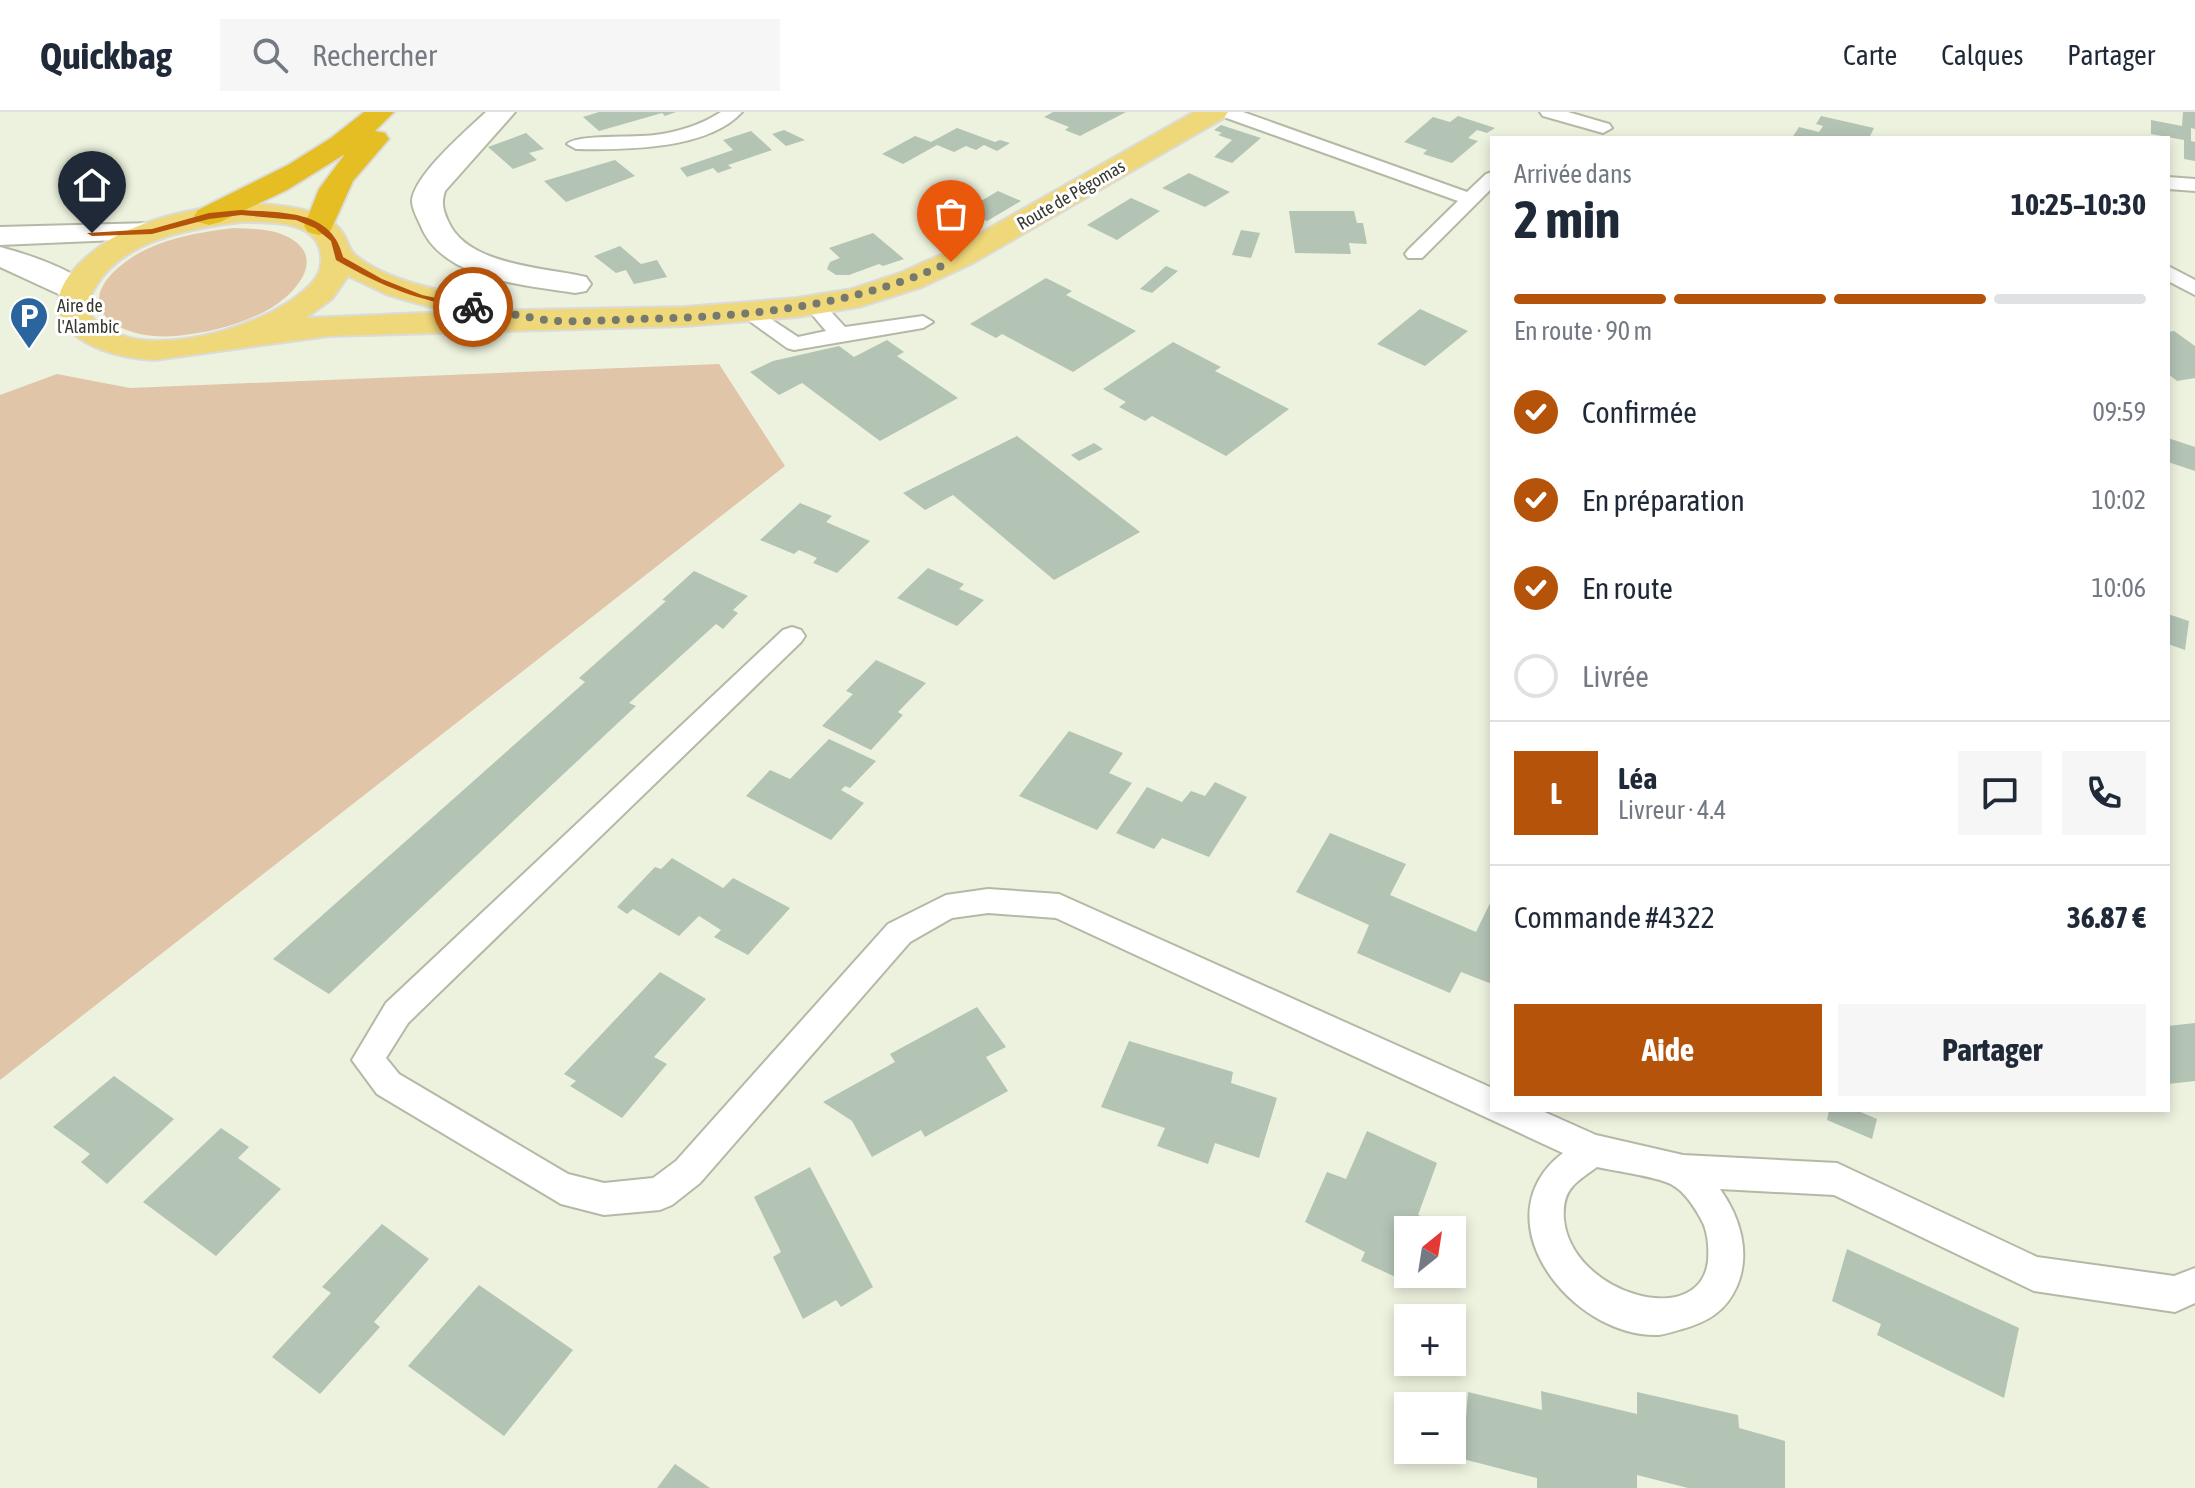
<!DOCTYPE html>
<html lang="fr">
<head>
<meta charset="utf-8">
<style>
	body { margin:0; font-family:"Asap Condensed",sans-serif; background:#f6f6f7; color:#1f2937; height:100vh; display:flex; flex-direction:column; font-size:30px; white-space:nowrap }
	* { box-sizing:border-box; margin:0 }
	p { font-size:26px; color:#747a83 }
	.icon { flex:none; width:44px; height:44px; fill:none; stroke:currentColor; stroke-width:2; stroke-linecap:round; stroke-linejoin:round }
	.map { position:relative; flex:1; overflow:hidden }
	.panel { position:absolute; left:1490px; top:24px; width:680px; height:976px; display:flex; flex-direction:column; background:#fff; border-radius:0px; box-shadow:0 4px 12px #0003 }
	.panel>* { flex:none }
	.needle { width:52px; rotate:30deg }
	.fabs { position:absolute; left:1394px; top:1104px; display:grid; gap:16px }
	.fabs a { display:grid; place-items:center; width:72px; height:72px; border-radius:0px; background:#fff; box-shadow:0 4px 12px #0003; font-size:40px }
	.pin { position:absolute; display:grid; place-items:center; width:68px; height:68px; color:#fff; margin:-82px -34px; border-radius:50% 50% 50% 0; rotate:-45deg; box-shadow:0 0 8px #0007 }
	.pin .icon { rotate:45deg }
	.courier { position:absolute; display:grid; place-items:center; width:80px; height:80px; margin:-40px; border:6px solid #b45309; border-radius:50%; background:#fff; color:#222; box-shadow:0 2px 10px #0007 }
	.headline em { font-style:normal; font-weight:700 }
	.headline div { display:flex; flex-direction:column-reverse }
	.headline { display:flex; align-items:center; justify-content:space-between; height:136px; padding:0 24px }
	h1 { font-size:52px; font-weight:700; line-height:60px }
	.bar { display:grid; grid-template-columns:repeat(4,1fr); gap:12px 8px; align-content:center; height:96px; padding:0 24px }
	.bar i { height:10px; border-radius:6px; background:#e0e1e3 }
	.bar .on { background:#b45309 }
	.bar p { grid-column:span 4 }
	.line { display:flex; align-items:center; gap:20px; padding:0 24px; border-top:2px solid #e0e1e3 }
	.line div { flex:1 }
	.round { display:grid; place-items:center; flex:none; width:84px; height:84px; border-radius:0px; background:#f6f6f7 }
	ol { padding:0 24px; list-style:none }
	li { display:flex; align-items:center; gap:24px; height:88px }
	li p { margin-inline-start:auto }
	li .icon { padding:8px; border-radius:50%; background:#b45309; color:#fff; stroke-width:4 }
	li:last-child { color:#747a83 }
	li i { width:44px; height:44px; border:4px solid #e0e1e3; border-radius:50% }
	.button { display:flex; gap:16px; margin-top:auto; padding:16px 24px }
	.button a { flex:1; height:92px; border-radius:0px; background:#b45309; color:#fff; font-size:32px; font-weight:700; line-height:92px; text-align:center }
	.button a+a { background:#f6f6f7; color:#1f2937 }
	header { display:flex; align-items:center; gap:48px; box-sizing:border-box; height:112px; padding:0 40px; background:#fff; border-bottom:2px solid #e0e1e3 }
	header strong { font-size:38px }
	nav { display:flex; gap:44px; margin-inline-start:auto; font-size:28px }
	.search { width:560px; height:72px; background:#f6f6f7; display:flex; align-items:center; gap:20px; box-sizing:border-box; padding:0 28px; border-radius:0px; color:#747a83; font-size:30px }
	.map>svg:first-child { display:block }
</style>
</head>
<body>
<header>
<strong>Quickbag</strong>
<div class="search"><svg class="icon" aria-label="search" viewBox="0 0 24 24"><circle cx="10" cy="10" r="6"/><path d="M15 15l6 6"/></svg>Rechercher</div>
<nav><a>Carte</a><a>Calques</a><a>Partager</a></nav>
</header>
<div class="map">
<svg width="2195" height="1376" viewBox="0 0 2195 1376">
	<rect width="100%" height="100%" fill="#edf2de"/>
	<!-- green -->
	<path fill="#e1c5a9" d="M234 116C251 117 272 116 288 125 330 147 292 186 264 200 236 214 206 221 176 224 112 229 63 190 134 144 164 126 200 120 234 116Z
		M719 252 785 354 0 968V283L57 262 130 276Z"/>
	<!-- building -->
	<path fill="#b3c3b4" d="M599 0H676L665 4 662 1 599 19 583 5Z
		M1053 0H1126L1080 24 1065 18 1069 15 1044 5Z
		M2183 0H2195V17L2191 16V29L2195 30V49L2184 47V28L2151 22V8L2182 14Z
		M1458 4 1495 16 1487 21 1477 18 1468 26 1478 29 1452 51 1423 42 1427 38 1404 30 1433 5 1450 10Z
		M1821 4 1874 16 1869 26H1792L1799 15 1819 20 1823 14 1816 12Z
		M1221 13 1261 26 1232 51 1214 45 1232 28 1218 23 1222 21 1214 18Z
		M957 16 995 30 1000 28 1010 31 997 39 984 33 976 38 966 34 954 40 937 33 903 52 882 42 915 24 931 30Z
		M784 18 805 28 786 34 772 22Z
		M751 19 772 38 728 53 732 56 718 61 713 56 687 65 680 56 733 38 723 28Z
		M526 21 544 37 529 41 537 48 513 57 488 35Z
		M615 48 635 64 566 90 544 69Z
		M1189 61 1230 80 1205 95 1162 76Z
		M998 79 1021 89 987 109 964 99Z
		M1131 86 1160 99 1117 128 1087 113Z
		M1289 99H1354L1357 111H1363L1367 132 1349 131 1351 142 1295 141Z
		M1241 118 1260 121 1251 146 1232 143Z
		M873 121 904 147 883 154 879 152 849 163H836L827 157 830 150 840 146 829 136Z
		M620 134 641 152 657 148 667 165 634 172 626 158 616 161 594 144Z
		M1166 154 1178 159 1152 181 1140 177Z
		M1046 166 1072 179 1066 183 1136 219 1073 260 1002 222 996 226 970 212Z
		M1420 197 1468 219 1425 254 1377 232Z
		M2174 219 2195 234V266L2177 269 2168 262V220Z
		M887 228 904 240 897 244 958 286 880 329 802 271 779 283 750 260 773 249 839 234 854 245Z
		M1173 230 1221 255 1215 259 1289 297 1226 344 1152 304 1145 309 1119 295 1126 290 1103 277Z
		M1017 324 1140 420 1054 468 953 383 925 398 903 381Z
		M2168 326 2195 335V359L2168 350Z
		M1094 331 1103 337 1079 349 1071 343Z
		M800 391 832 404 826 410 870 429 837 461 813 451 817 446 806 441 799 438 794 442 760 428Z
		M928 456 964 472 959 477 984 488 957 514 897 486Z
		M694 459 748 484 733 498 738 501 723 517 716 512 629 591 636 594 329 882 273 847 585 570 579 566 666 489 662 488Z
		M2168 502 2189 509 2185 538 2168 532Z
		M876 548 926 571 898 600 903 603 871 638 822 614 853 582 846 579Z
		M1069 619 1123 641 1109 661 1132 671 1097 718 1019 684Z
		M829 627 876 649 850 676 845 674 841 678 864 691 831 728 746 684 770 658 790 667Z
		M1215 670 1247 685 1209 745 1162 726 1154 737 1116 721 1147 675 1182 690 1191 679 1205 684Z
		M1330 721 1406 752 1390 783 1476 820 1492 787V872L1461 860 1450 881 1357 841 1369 813 1296 780Z
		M672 746 723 776 733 766 790 796 748 843 714 825 721 818 699 804 679 824 633 797 627 802 617 795 655 755 661 757Z
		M660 860 706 887 654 945 667 952 622 1006 570 974 576 969 564 962Z
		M977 895 1006 935 986 945 1008 979 925 1025 921 1018 872 1045 852 1009 823 990 895 950 890 942Z
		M2195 911V969L2168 972V914Z
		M1129 929 1233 960 1231 971 1277 986 1259 1046 1215 1031 1208 1052 1157 1034 1165 1016 1101 995Z
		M114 964 174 1007 107 1072 81 1050 90 1042 53 1015Z
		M1829 998H1856L1877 1007 1872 1027 1827 1008Z
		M221 1016 249 1035 238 1046 281 1077 216 1144 143 1090Z
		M1367 1019 1437 1051 1418 1103 1424 1105 1419 1118H1408V1146L1400 1167 1361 1149 1365 1140 1305 1110 1327 1060 1346 1067Z
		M810 1055 873 1175 841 1195 836 1188 803 1207 773 1145 781 1140 754 1085Z
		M382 1112 429 1147 374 1210 380 1215 320 1282 272 1245 331 1181 322 1175Z
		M1847 1137 2019 1216 2004 1286 1877 1223 1881 1212 1832 1189Z
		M479 1173 573 1238 504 1324 408 1254Z
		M1541 1279 1637 1302V1280L1738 1303 1739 1316 1785 1329V1376H1688L1637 1363V1376H1537V1366L1463 1347 1468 1280 1542 1298Z
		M675 1352 710 1376H657Z"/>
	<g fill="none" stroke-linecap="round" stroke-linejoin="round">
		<!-- lane casing -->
		<g stroke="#b4b9a6" stroke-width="4">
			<path id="lane" d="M721 0H742C708 38 623 38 576 37L567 32C577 22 636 26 655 23 678 20 701 13 721 0Z
				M1218 0H1243L1467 80 1486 62 1492 60V76L1422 146H1408L1405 142 1408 138 1458 89 1221 4Z
				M1540 0H1568L1609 12 1612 16 1603 21 1543 4Z
				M2168 65 2195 67V79L2168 77Z
				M2168 154 2195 168V183L2168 169Z
				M815 188 822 190 845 215 923 204 933 210 923 216 794 238 787 236 737 200 740 196H754L798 225 826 219 805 194Z
				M792 515 801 518 805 524 801 530 408 911 386 946 399 962 568 1062 604 1071 653 1066 676 1049 888 812 946 783 988 777 1059 782 1492 976V998H1540L1596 1023 1683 1043 1837 1051 2037 1145 2174 1164 2195 1156V1191L2175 1200 2034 1179 1834 1083 1720 1077C1740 1105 1751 1141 1737 1174 1726 1199 1708 1210 1682 1217 1675 1219 1666 1222 1659 1223 1571 1226 1478 1106 1563 1041L1056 806 988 801 952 806 910 830 700 1071 672 1093 660 1098 604 1103 561 1092 377 982 352 948 386 891 783 518ZM1597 1055C1614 1059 1662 1065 1674 1074 1686 1081 1698 1100 1704 1113 1708 1124 1709 1137 1708 1149 1700 1219 1572 1182 1564 1108 1563 1096 1564 1083 1573 1074 1579 1067 1589 1061 1597 1055Z"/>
		</g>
		<!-- street casing -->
		<g stroke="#b4b9a6" stroke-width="4">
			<path id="street" d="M486 0H515L445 79C441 91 443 98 448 109 467 154 545 155 586 165L591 172 586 179 575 181C525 173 441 168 420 112 417 106 412 96 412 89 414 63 467 18 486 0Z"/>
		</g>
		<!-- secondary casing -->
		<g stroke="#b4b9a6" stroke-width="4">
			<path id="secondary" d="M152 111 163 114 167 120 163 126 0 133V115Z
				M0 135C23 141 78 158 92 178L87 185 76 187 65 185 0 155Z"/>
		</g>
		<!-- primary casing -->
		<g stroke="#dbdbda" stroke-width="4">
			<path id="primary" d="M1194 0H1228L1224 6 971 152 922 175 859 195 797 205 685 214 329 224 155 248C77 244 14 198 99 135 141 104 222 88 273 93 295 95 325 100 340 117 347 125 349 138 355 143 387 169 435 177 474 186L479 193 475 199 685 195 797 186 852 177 900 161 949 139ZM242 110C271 110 320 108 321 146 322 156 317 166 310 173 273 211 172 242 121 223 111 219 96 213 91 203 86 193 91 182 96 174 124 127 193 116 242 110ZM348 164 388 183 448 200 306 206 332 187Z"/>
		</g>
		<!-- highway casing -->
		<g stroke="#dbdbda" stroke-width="4">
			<path id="highway" d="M364 0H394L375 19 385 21 389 27 353 69 330 120 319 123 308 120 304 114 319 77 345 42 287 78 220 110 209 113 198 110 194 104 198 98 288 53 331 26Z"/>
		</g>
		<!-- lane -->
		<use href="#lane" fill="#fff" fill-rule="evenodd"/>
		<!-- street -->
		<use href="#street" fill="#fff" fill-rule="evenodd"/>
		<!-- secondary -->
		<use href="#secondary" fill="#fff" fill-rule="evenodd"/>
		<!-- primary -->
		<use href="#primary" fill="#efd87a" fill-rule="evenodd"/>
		<!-- highway -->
		<use href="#highway" fill="#e4be22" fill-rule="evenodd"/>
	</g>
	<!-- route -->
	<path fill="#b45309" d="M241 98C281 101 332 97 343 145L382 167 422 183 478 195 473 198C415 187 387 177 336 148L331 129 315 116 296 108 241 103 209 107 152 122 92 124 87 121 152 117 209 101Z"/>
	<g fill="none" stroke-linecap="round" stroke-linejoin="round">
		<!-- done -->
		<path stroke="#76796d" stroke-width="8" stroke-dasharray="0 14.4" d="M473 195C497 199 521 204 545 208 574 211 607 208 636 207 748 205 848 196 951 150"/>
	</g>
	<!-- icons -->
	<defs>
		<g id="parking-pin" transform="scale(2)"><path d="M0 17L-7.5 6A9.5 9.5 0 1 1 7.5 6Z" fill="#2c659d" stroke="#fff"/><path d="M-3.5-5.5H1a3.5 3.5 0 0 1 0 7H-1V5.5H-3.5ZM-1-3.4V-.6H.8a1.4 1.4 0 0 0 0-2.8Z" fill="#fff"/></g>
	</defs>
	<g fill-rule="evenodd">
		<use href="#parking-pin" x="29" y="204"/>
	</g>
	<g text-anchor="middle" stroke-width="6" stroke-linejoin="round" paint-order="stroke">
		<!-- far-street labels -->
		<g font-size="18" fill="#363830" stroke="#fff">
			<text transform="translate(1071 83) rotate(-30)" y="6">Route de Pégomas</text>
		</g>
		<!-- far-poi labels -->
		<g font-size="18" fill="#363830" stroke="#fff" text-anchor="start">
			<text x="57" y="200">Aire de<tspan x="57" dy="21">l'Alambic</tspan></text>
		</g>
	</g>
</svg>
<div class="fabs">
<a><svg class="needle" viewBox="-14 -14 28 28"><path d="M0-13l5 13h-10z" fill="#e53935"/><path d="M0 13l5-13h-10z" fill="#747a83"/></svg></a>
<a>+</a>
<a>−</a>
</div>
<div class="pin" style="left:951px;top:150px;background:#ea580c"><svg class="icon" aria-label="bag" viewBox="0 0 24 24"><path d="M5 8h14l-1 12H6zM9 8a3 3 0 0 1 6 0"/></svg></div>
<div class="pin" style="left:92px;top:121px;background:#1f2937"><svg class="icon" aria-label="home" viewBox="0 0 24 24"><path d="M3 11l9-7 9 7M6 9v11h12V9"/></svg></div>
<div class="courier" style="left:473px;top:195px"><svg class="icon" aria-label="bike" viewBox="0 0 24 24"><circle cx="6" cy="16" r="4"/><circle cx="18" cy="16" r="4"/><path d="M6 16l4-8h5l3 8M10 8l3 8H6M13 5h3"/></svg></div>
<section class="panel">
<div class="headline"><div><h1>2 min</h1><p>Arrivée dans</p></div><em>10:25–10:30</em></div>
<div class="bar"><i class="on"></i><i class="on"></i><i class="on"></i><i></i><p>En route · 90 m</p></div>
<ol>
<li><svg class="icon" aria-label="check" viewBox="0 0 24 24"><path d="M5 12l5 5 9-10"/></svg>Confirmée<p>09:59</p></li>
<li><svg class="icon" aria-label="check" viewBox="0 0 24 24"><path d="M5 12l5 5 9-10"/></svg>En préparation<p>10:02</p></li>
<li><svg class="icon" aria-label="check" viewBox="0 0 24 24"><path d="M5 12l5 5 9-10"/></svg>En route<p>10:06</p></li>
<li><i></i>Livrée</li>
</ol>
<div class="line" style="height:144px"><b class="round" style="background:#b45309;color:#fff">L</b><div><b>Léa</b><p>Livreur · 4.4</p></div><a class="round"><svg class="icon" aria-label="chat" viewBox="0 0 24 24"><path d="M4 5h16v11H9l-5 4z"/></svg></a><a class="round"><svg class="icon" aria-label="phone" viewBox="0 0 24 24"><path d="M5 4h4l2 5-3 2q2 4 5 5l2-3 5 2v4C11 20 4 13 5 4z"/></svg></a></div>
<div class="line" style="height:104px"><div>Commande #4322</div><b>36.87 €</b></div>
<div class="button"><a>Aide</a><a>Partager</a></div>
</section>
</div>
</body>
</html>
